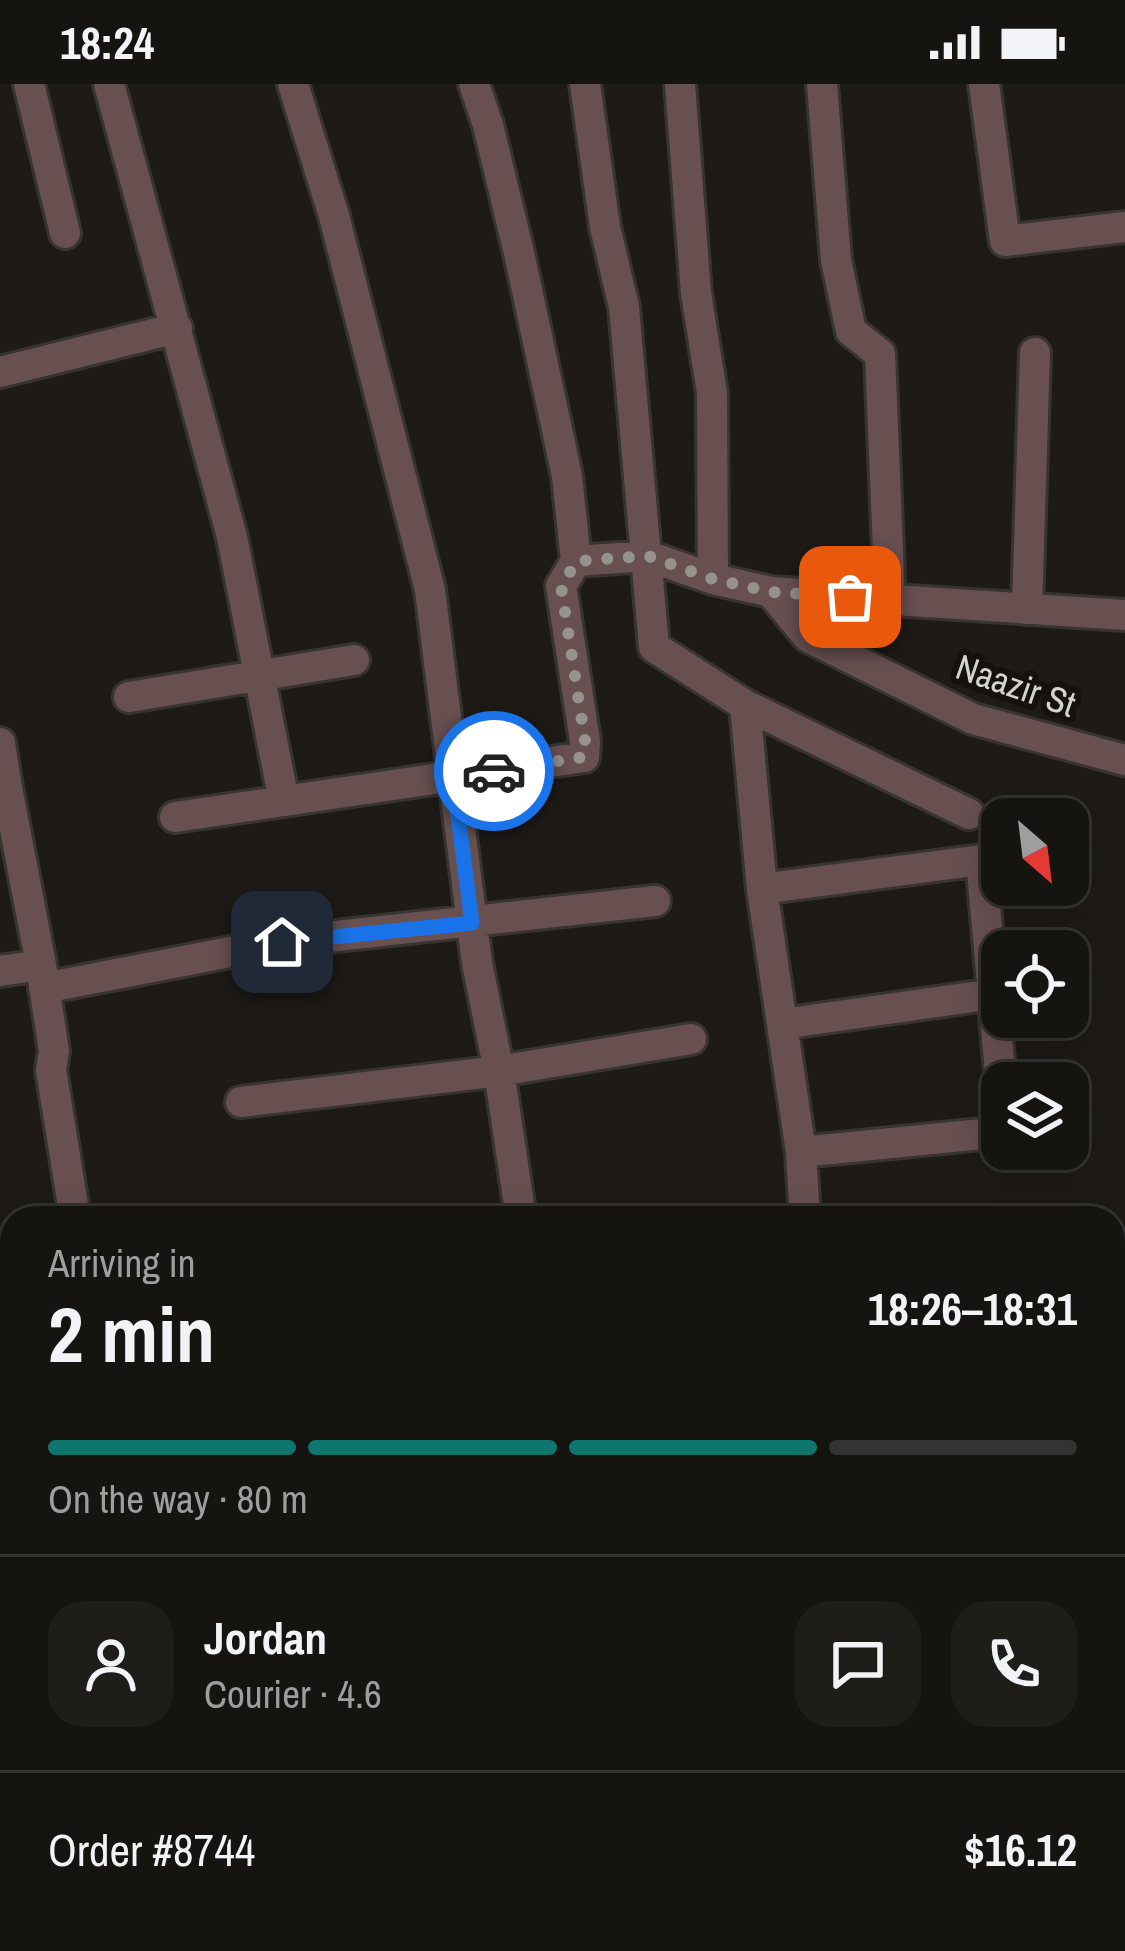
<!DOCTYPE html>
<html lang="en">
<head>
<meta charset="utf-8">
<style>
	body { margin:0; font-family:"Archivo Narrow",sans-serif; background:#1f1d1a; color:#f1f3f6; height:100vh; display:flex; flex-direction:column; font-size:45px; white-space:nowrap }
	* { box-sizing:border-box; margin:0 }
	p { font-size:39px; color:#9e9e9f }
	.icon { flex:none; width:66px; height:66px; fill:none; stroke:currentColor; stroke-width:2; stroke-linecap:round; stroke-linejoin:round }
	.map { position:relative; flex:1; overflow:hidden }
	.side { position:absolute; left:0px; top:1122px; width:1125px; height:747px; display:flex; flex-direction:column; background:#161411; border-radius:36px 36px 0 0; box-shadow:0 6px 30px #0003,0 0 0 3px #353331 }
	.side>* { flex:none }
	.needle { width:78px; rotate:152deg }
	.buttons { position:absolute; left:981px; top:714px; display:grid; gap:24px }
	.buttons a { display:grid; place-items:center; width:108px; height:108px; border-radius:24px; background:#161411; box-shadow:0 6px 30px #0003,0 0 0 3px #353331; font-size:60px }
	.pin { position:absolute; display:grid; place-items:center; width:102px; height:102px; color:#fff; margin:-51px; border-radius:24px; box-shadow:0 6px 18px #0006 }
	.courier { position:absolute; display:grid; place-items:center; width:120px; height:120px; margin:-60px; border:9px solid #1a73e8; border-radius:50%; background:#fff; color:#222; box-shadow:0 3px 15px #0007 }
	.head em { font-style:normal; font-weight:800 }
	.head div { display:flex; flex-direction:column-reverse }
	.head { display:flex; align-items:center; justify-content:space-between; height:204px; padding:0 48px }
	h1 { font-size:78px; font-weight:800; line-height:90px }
	.bar { display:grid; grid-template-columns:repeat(4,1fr); gap:18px 12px; align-content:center; height:144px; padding:0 48px }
	.bar i { height:15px; border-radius:9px; background:#353331 }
	.bar .current { background:#0f766e }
	.bar p { grid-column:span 4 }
	.line { display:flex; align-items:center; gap:30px; padding:0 48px; border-top:3px solid #353331 }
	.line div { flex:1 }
	.round { display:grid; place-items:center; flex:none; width:126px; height:126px; border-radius:36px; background:#1f1d1a }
	.status { display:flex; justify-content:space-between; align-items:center; height:84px; padding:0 60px; background:#161411; direction:ltr }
	.status svg { height:33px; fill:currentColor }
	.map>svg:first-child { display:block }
</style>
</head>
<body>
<div class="status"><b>18:24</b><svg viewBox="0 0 49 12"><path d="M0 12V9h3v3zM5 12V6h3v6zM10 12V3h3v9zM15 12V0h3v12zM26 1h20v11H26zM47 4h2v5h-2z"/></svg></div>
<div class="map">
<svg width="1125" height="1867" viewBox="0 0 1125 1867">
	<rect width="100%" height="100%" fill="#1d1a17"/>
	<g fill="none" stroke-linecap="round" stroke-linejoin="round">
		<!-- minor casing -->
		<g stroke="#373431" stroke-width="36">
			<path id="minor" d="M29 0 65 149
				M109 0 232 453 284 717
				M293 0 334 132 430 506 477 879 499 987 521 1134
				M585 0 605 143 624 223 654 563 745 621 762 805 801 1068 805 1134
				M680 0 696 209 712 309 713 495
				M822 0 836 176 851 247 880 270 890 516
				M984 0 1005 157 1125 143
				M0 288 177 244
				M576 477 648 472 713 495 771 508 1125 531
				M771 508 808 553 973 635 1125 676
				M1027 525 1035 269
				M129 613 354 576
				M745 621 969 730
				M0 659 6 698
				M0 699 6 698 41 881
				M175 733 584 673 585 657 561 502 576 477 567 392 519 169 488 41 474 0
				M762 805 981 776 1002 1010
				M0 887 41 881 54 967 51 986 75 1134
				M44 904 282 858 655 817
				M782 940 993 910
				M241 1018 499 987 691 955
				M801 1068 1002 1048
				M1113 1170 1125 1169
				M0 1266 12 1264
				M1113 1395 1122 1401 1125 1413
				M0 1466 12 1465
				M0 1617 12 1616
				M0 1776H12
				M937 1857 940 1867
				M651 1867 679 1857"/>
		</g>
		<!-- minor -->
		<use href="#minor" stroke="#685051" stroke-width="30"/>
	</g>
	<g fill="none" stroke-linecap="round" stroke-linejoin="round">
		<!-- done -->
		<path stroke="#95928f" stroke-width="12" stroke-dasharray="0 21.6" d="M494 687 584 673 585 657 561 502 577 477 648 472 713 495 771 508 850 513"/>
		<!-- route -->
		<path stroke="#1a73e8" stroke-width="15" d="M282 858 472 839 453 693 494 687"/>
	</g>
	<g text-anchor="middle" stroke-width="12" stroke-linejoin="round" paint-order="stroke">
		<!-- street labels -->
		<g font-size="36" fill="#d5d3d0" stroke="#14110e">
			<text transform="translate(1016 601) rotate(19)" y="13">Naazir St</text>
		</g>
	</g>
</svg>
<div class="buttons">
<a><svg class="needle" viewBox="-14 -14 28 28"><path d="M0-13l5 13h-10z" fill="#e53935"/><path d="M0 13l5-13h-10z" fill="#9e9e9f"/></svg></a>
<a><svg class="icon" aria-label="locate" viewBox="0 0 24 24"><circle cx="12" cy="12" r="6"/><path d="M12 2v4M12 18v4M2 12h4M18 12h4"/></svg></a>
<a><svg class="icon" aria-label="layers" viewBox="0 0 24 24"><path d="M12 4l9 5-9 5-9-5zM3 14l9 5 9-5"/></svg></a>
</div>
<div class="pin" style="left:850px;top:513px;background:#ea580c"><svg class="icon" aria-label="bag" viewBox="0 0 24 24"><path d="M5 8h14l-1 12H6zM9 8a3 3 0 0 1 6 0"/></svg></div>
<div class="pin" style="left:282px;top:858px;background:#1f2937"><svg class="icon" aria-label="home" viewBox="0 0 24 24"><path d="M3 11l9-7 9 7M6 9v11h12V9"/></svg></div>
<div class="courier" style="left:494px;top:687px"><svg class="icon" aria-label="car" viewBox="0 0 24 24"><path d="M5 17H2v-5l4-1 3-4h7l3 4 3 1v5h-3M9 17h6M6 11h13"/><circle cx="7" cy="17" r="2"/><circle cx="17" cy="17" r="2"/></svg></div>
<section class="side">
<div class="head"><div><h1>2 min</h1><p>Arriving in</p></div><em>18:26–18:31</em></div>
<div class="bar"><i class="current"></i><i class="current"></i><i class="current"></i><i></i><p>On the way · 80 m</p></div>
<div class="line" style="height:216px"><a class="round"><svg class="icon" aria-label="person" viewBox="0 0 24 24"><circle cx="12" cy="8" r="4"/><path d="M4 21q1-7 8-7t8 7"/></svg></a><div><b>Jordan</b><p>Courier · 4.6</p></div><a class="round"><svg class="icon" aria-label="chat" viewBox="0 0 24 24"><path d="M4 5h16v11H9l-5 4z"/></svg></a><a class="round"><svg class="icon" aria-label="phone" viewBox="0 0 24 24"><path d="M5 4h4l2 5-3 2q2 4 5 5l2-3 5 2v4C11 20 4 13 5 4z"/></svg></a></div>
<div class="line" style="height:156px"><div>Order #8744</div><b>$16.12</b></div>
</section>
</div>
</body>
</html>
